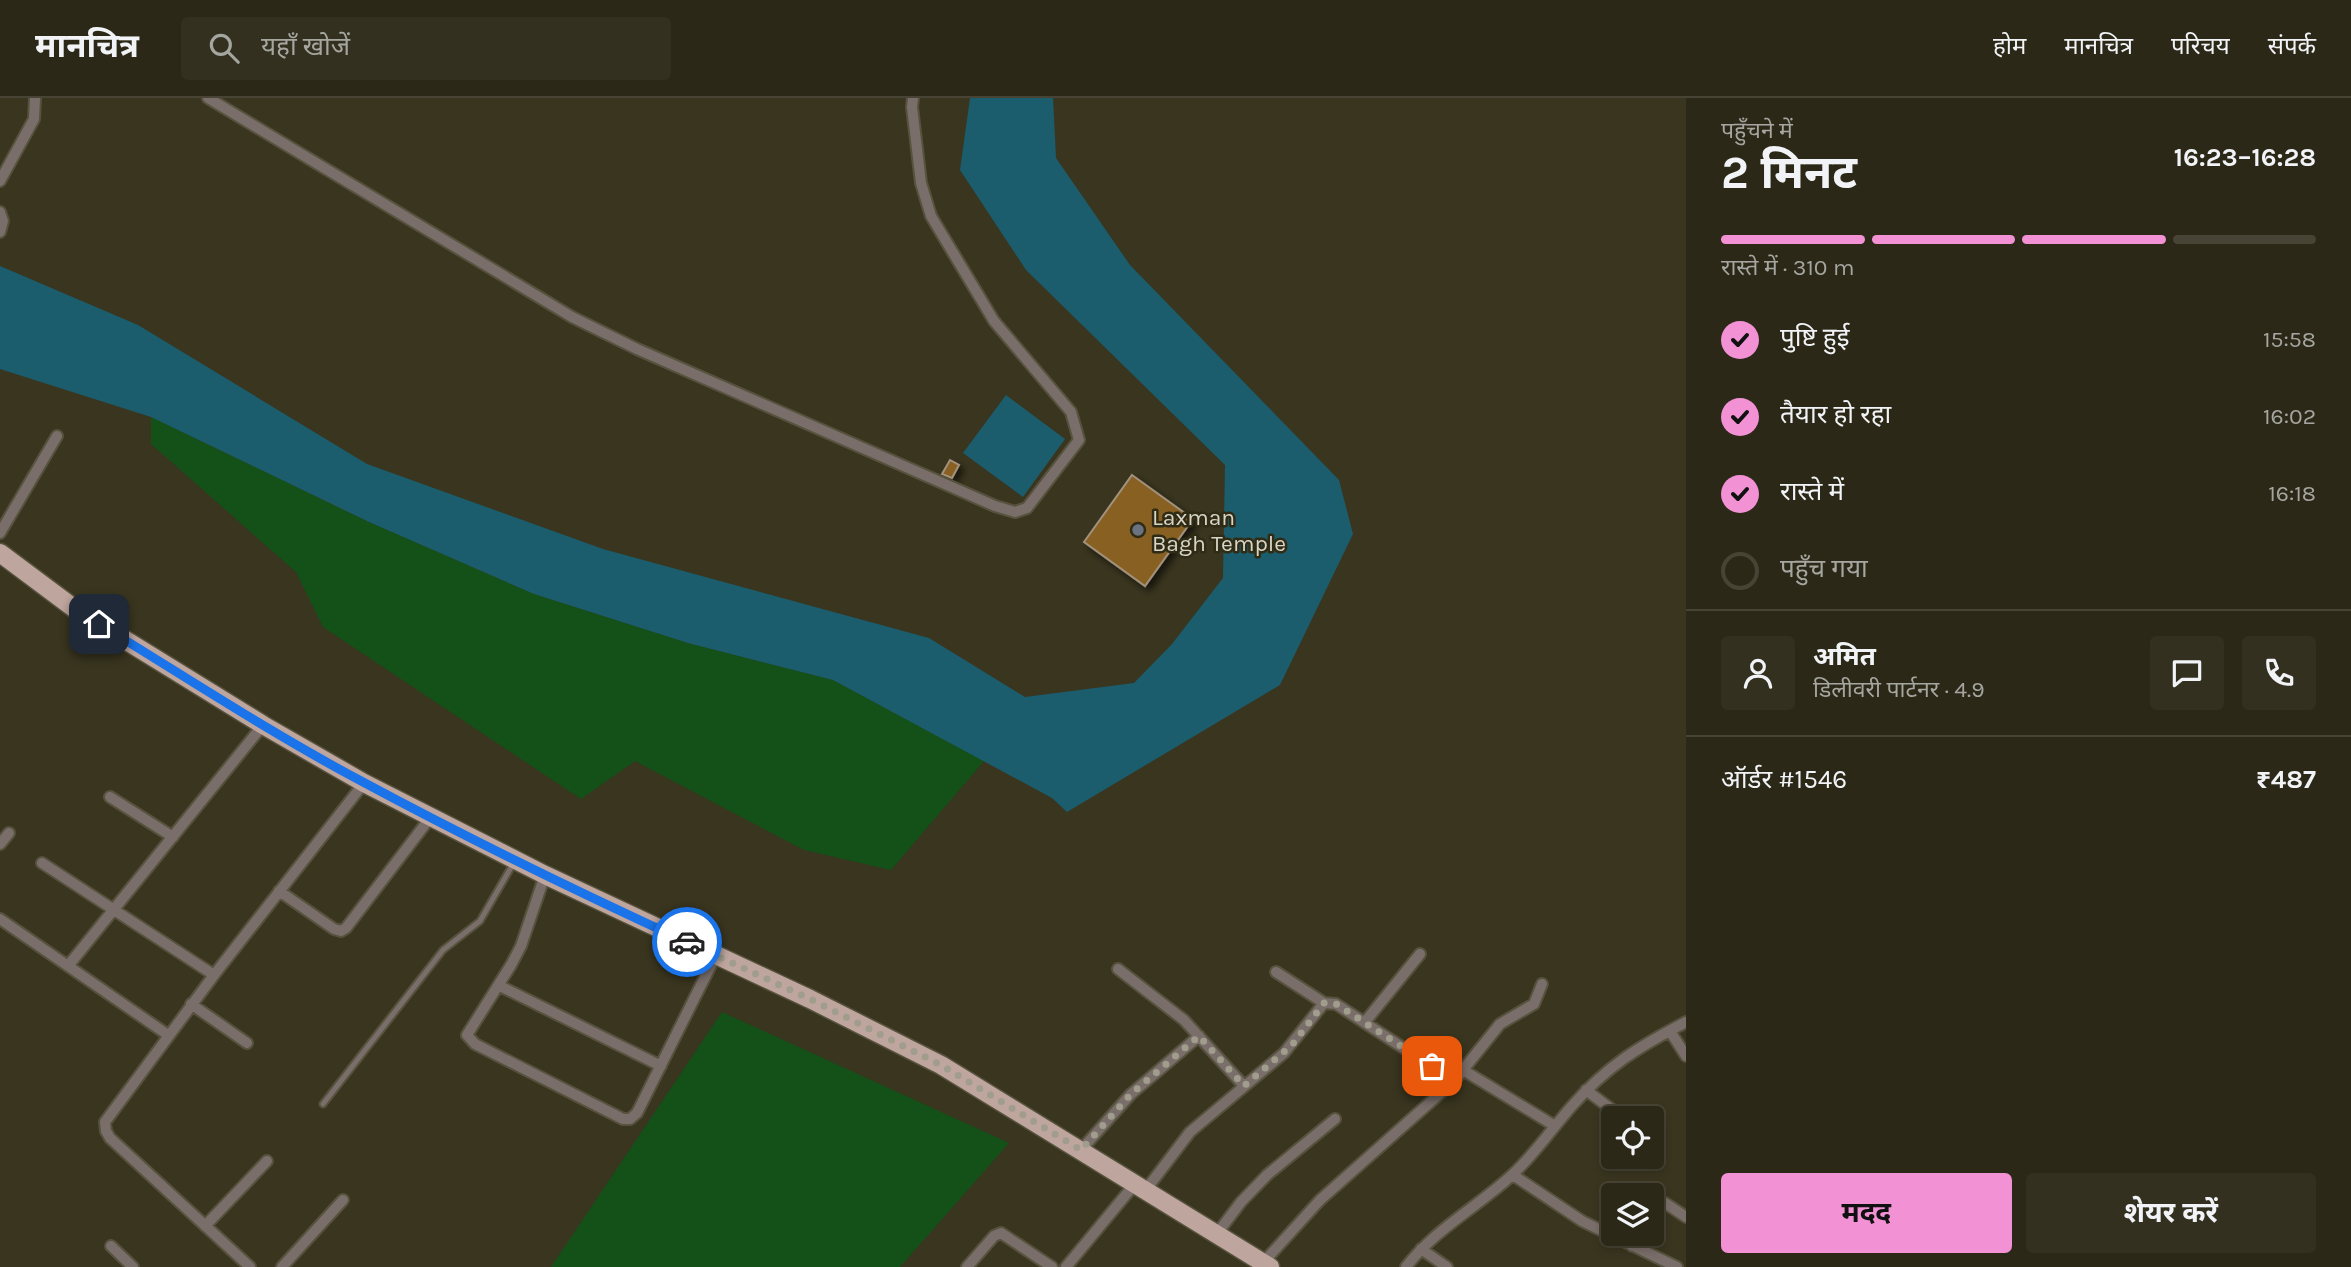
<!DOCTYPE html>
<html lang="hi">
<head>
<meta charset="utf-8">
<style>
	body { margin:0; font-family:Karla,"Noto Sans Devanagari",sans-serif; background:#333020; color:#f1f3f6; height:100vh; display:flex; flex-direction:column; font-size:26px; white-space:nowrap }
	* { box-sizing:border-box; margin:0 }
	p { font-size:23px; color:#a6a6a1 }
	.icon { flex:none; width:38px; height:38px; fill:none; stroke:currentColor; stroke-width:2; stroke-linecap:round; stroke-linejoin:round }
	.map { position:relative; flex:1; overflow:hidden }
	.sheet { display:flex; flex-direction:column; background:#2b2817; width:665px }
	.sheet>* { flex:none }
	.fabs { position:absolute; left:1601px; top:1008px; display:grid; gap:14px }
	.fabs a { display:grid; place-items:center; width:63px; height:63px; border-radius:7px; background:#2b2817; box-shadow:0 4px 10px #0003,0 0 0 2px #474436; font-size:35px }
	.pin { position:absolute; display:grid; place-items:center; width:60px; height:60px; color:#fff; margin:-30px; border-radius:14px; box-shadow:0 4px 10px #0006 }
	.courier { position:absolute; display:grid; place-items:center; width:70px; height:70px; margin:-35px; border:5px solid #1a73e8; border-radius:50%; background:#fff; color:#222; box-shadow:0 2px 9px #0007 }
	.head em { font-style:normal; font-weight:700 }
	.head div { display:flex; flex-direction:column-reverse }
	.head { display:flex; align-items:center; justify-content:space-between; height:119px; padding:0 35px }
	h1 { font-size:46px; font-weight:700; line-height:52px }
	.bar { display:grid; grid-template-columns:repeat(4,1fr); gap:10px 7px; align-content:center; height:84px; padding:0 35px }
	.bar i { height:9px; border-radius:5px; background:#474436 }
	.bar .current { background:#f391d5 }
	.bar p { grid-column:span 4 }
	.line { display:flex; align-items:center; gap:18px; padding:0 35px; border-top:2px solid #474436 }
	.line div { flex:1 }
	.round { display:grid; place-items:center; flex:none; width:74px; height:74px; border-radius:7px; background:#333020 }
	ol { padding:0 35px; list-style:none }
	li { display:flex; align-items:center; gap:21px; height:77px }
	li p { margin-inline-start:auto }
	li .icon { padding:7px; border-radius:50%; background:#f391d5; color:#111; stroke-width:4 }
	li:last-child { color:#a6a6a1 }
	li i { width:38px; height:38px; border:4px solid #474436; border-radius:50% }
	.primary-button { display:flex; gap:14px; margin-top:auto; padding:14px 35px }
	.primary-button a { flex:1; height:80px; border-radius:7px; background:#f391d5; color:#111; font-size:28px; font-weight:700; line-height:80px; text-align:center }
	.primary-button a+a { background:#333020; color:#f1f3f6 }
	header { display:flex; align-items:center; gap:42px; box-sizing:border-box; height:98px; padding:0 35px; background:#2b2817; border-bottom:2px solid #474436 }
	header strong { font-size:33px }
	nav { display:flex; gap:38px; margin-inline-start:auto; font-size:24px }
	.search { width:490px; height:63px; background:#333020; display:flex; align-items:center; gap:18px; box-sizing:border-box; padding:0 24px; border-radius:7px; color:#a6a6a1; font-size:26px }
	main { display:flex; flex:1; min-height:0 }
	.map>svg:first-child { display:block }
</style>
</head>
<body>
<header>
<strong>मानचित्र</strong>
<div class="search"><svg class="icon" aria-label="search" viewBox="0 0 24 24"><circle cx="10" cy="10" r="6"/><path d="M15 15l6 6"/></svg>यहाँ खोजें</div>
<nav><a>होम</a><a>मानचित्र</a><a>परिचय</a><a>संपर्क</a></nav>
</header>
<main>
<div class="map">
<svg width="1686" height="1169" viewBox="0 0 1686 1169">
	<defs>
		<filter id="shadow"><feDropShadow dx="4.5" dy="4.5" stdDeviation="3.5" flood-color="#0009"/></filter>
	</defs>
	<rect width="100%" height="100%" fill="#39351f"/>
	<!-- green -->
	<path fill="#135119" d="M151 319 369 424 534 496 688 545 833 582 984 663 891 772 804 752 635 663 581 701 323 529 296 474 151 346Z
		M722 914 1009 1045 900 1169H551Z"/>
	<!-- water -->
	<path fill="#1b5d6d" d="M970 0H1053L1056 60 1130 167 1339 382 1353 436 1280 587 1067 714 1052 700 833 582 688 545 534 496 369 424 151 319 0 271V168L138 227 367 366 603 451 929 540 1025 599 1134 585 1172 546 1223 480 1225 367 1026 172 960 72Z
		M1006 297 1065 341 1023 399 963 355Z"/>
	<!-- building -->
	<path fill="#886024" stroke="#a2917c" stroke-width="2" filter="url(#shadow)" d="M950 362 959 367 952 380 942 376Z
		M1132 377 1193 421 1145 488 1084 444Z"/>
	<g fill="none" stroke-linecap="round" stroke-linejoin="round">
		<!-- service casing -->
		<g stroke="#56523d" stroke-width="9">
			<path id="service" d="M323 1006 443 852 480 823 513 766"/>
		</g>
		<!-- minor casing -->
		<g stroke="#56523d" stroke-width="14">
			<path id="minor" d="M208 0 572 219 637 251 995 408 1015 414 1027 410 1079 342 1071 314 994 223 931 118 921 85 912 9 913 0
				M0 83 34 21 35 0
				M0 114 3 123 0 134
				M0 435 57 338
				M110 699 173 739
				M0 746 9 735
				M42 765 214 877
				M545 777 521 848 511 867 467 937 475 946 623 1021H630L637 1015 716 857
				M279 793 334 831 341 833 346 830 430 720
				M0 821 168 937
				M68 868 263 627
				M1118 871 1184 922 1244 988
				M1276 874 1324 905
				M500 888 661 968
				M191 906 247 945
				M1365 924 1420 856
				M1670 933 1686 958
				M1463 972 1555 1028
				M1586 992 1623 1020
				M1652 1043 1659 1048
				M1081 1052 1131 996 1199 938
				M1513 1077 1582 1123 1677 1169
				M1145 1093 1190 1034 1284 955 1324 905 1336 906 1454 983
				M1652 1114 1656 1108 1665 1105 1686 1119
				M205 1128 267 1063
				M1216 1137 1241 1104 1267 1077 1335 1021
				M111 1148 133 1169
				M1632 1148 1639 1136
				M1421 1151 1447 1169
				M1261 1167 1320 1102 1454 983 1500 926 1534 906 1542 886
				M250 1169 110 1040 106 1033 105 1024 214 877 364 685
				M282 1169 343 1102
				M967 1169 994 1138 1001 1135 1052 1169
				M1066 1169 1134 1087
				M1406 1169C1434 1132 1477 1109 1511 1078 1534 1057 1551 1032 1571 1009 1607 968 1638 949 1686 924"/>
		</g>
		<!-- primary casing -->
		<g stroke="#56523d" stroke-width="21">
			<path id="primary" d="M0 455 75 511 263 627 364 685 545 777 810 901 941 967 1270 1169"/>
		</g>
		<!-- service -->
		<use href="#service" stroke="#7a6e6a" stroke-width="5"/>
		<!-- minor -->
		<use href="#minor" stroke="#7a6e6a" stroke-width="10"/>
		<!-- primary -->
		<use href="#primary" stroke="#bea59d" stroke-width="18"/>
	</g>
	<g fill="none" stroke-linecap="round" stroke-linejoin="round">
		<!-- done -->
		<path stroke="#a09d8d" stroke-width="7" stroke-dasharray="0 12.6" d="M687 844 810 901 941 967 1081 1052 1131 996 1199 938 1244 988 1292 947 1324 905 1336 906 1432 968"/>
		<!-- route -->
		<path stroke="#1a73e8" stroke-width="9" d="M99 526C186 579 272 636 363 684 469 741 578 794 687 844"/>
	</g>
	<!-- markers -->
	<circle fill="#6b7280" stroke="#2f2b15" stroke-width="2.5" cx="1138" cy="432" r="7"/>
	<g text-anchor="middle" stroke-width="5" stroke-linejoin="round" paint-order="stroke">
		<!-- poi labels -->
		<g font-size="23" fill="#d8d5c8" stroke="#2f2b15" text-anchor="start">
			<text x="1152" y="427">Laxman<tspan x="1152" dy="26">Bagh Temple</tspan></text>
		</g>
	</g>
</svg>
<div class="fabs">
<a><svg class="icon" aria-label="locate" viewBox="0 0 24 24"><circle cx="12" cy="12" r="6"/><path d="M12 2v4M12 18v4M2 12h4M18 12h4"/></svg></a>
<a><svg class="icon" aria-label="layers" viewBox="0 0 24 24"><path d="M12 4l9 5-9 5-9-5zM3 14l9 5 9-5"/></svg></a>
</div>
<div class="pin" style="left:1432px;top:968px;background:#ea580c"><svg class="icon" aria-label="bag" viewBox="0 0 24 24"><path d="M5 8h14l-1 12H6zM9 8a3 3 0 0 1 6 0"/></svg></div>
<div class="pin" style="left:99px;top:526px;background:#1f2937"><svg class="icon" aria-label="home" viewBox="0 0 24 24"><path d="M3 11l9-7 9 7M6 9v11h12V9"/></svg></div>
<div class="courier" style="left:687px;top:844px"><svg class="icon" aria-label="car" viewBox="0 0 24 24"><path d="M5 17H2v-5l4-1 3-4h7l3 4 3 1v5h-3M9 17h6M6 11h13"/><circle cx="7" cy="17" r="2"/><circle cx="17" cy="17" r="2"/></svg></div>
</div>
<section class="sheet">
<div class="head"><div><h1>2 मिनट</h1><p>पहुँचने में</p></div><em>16:23–16:28</em></div>
<div class="bar"><i class="current"></i><i class="current"></i><i class="current"></i><i></i><p>रास्ते में · 310 m</p></div>
<ol>
<li><svg class="icon" aria-label="check" viewBox="0 0 24 24"><path d="M5 12l5 5 9-10"/></svg>पुष्टि हुई<p>15:58</p></li>
<li><svg class="icon" aria-label="check" viewBox="0 0 24 24"><path d="M5 12l5 5 9-10"/></svg>तैयार हो रहा<p>16:02</p></li>
<li><svg class="icon" aria-label="check" viewBox="0 0 24 24"><path d="M5 12l5 5 9-10"/></svg>रास्ते में<p>16:18</p></li>
<li><i></i>पहुँच गया</li>
</ol>
<div class="line" style="height:126px"><a class="round"><svg class="icon" aria-label="person" viewBox="0 0 24 24"><circle cx="12" cy="8" r="4"/><path d="M4 21q1-7 8-7t8 7"/></svg></a><div><b>अमित</b><p>डिलीवरी पार्टनर · 4.9</p></div><a class="round"><svg class="icon" aria-label="chat" viewBox="0 0 24 24"><path d="M4 5h16v11H9l-5 4z"/></svg></a><a class="round"><svg class="icon" aria-label="phone" viewBox="0 0 24 24"><path d="M5 4h4l2 5-3 2q2 4 5 5l2-3 5 2v4C11 20 4 13 5 4z"/></svg></a></div>
<div class="line" style="height:91px"><div>ऑर्डर #1546</div><b>₹487</b></div>
<div class="primary-button"><a>मदद</a><a>शेयर करें</a></div>
</section>
</main>
</body>
</html>
